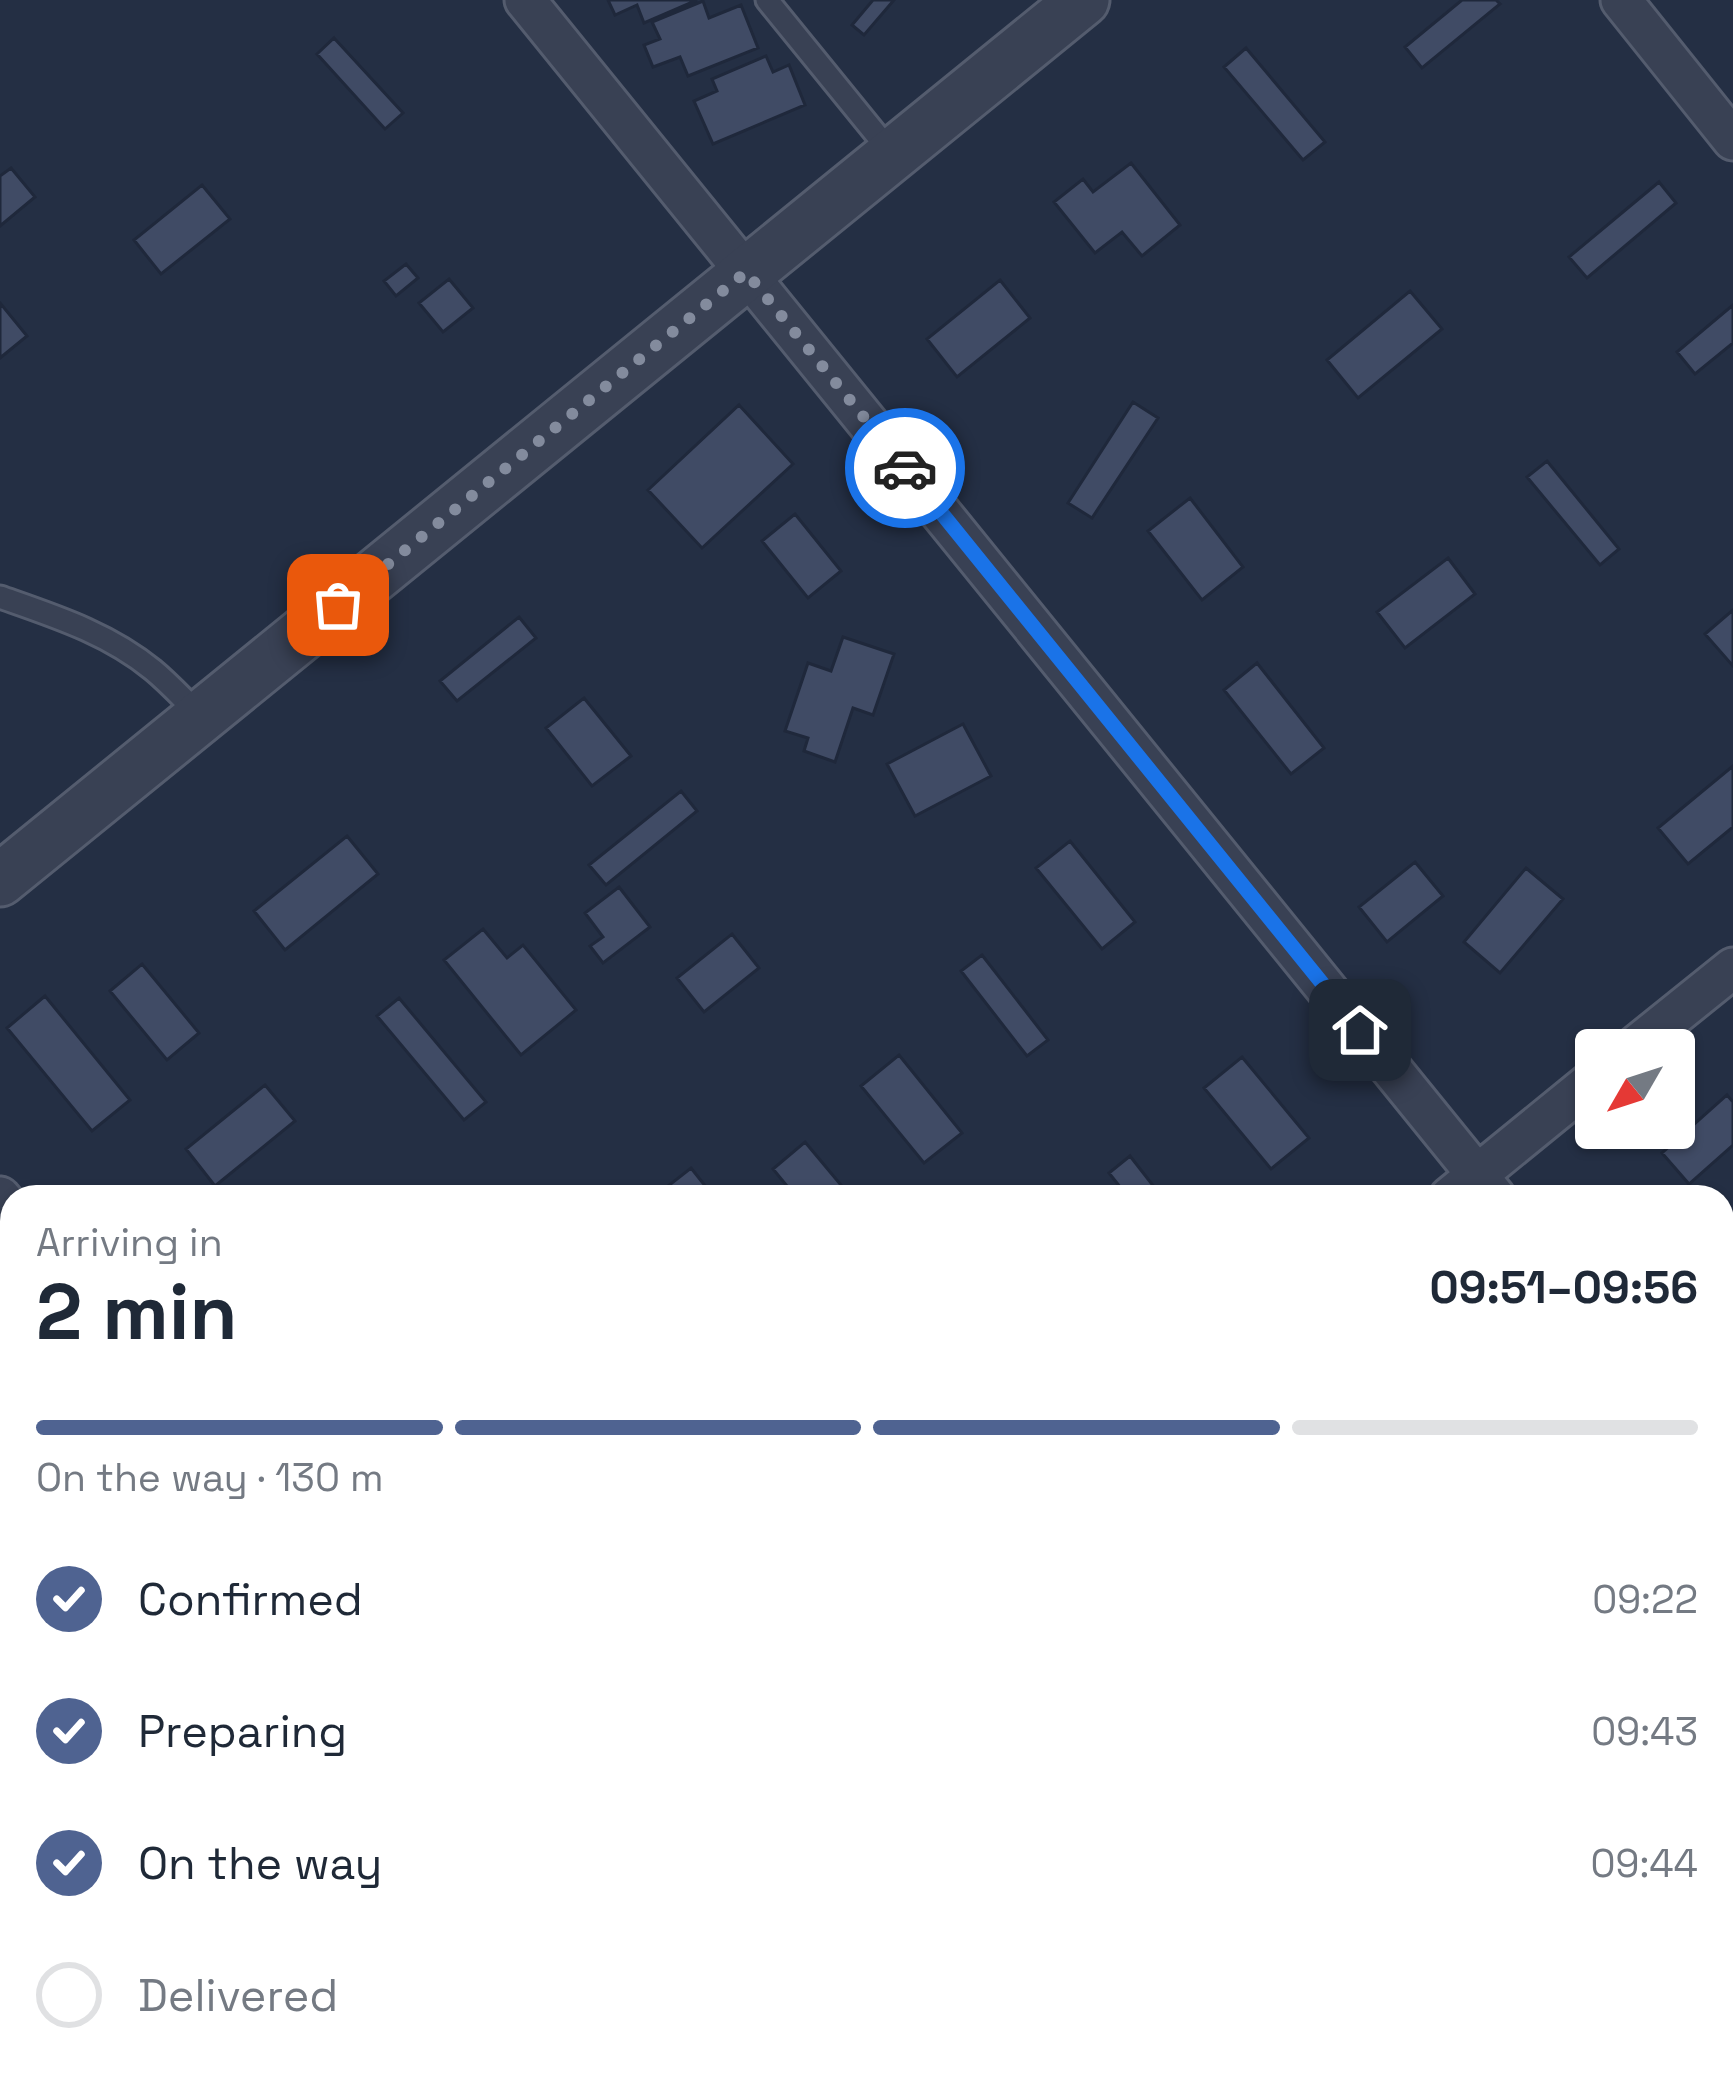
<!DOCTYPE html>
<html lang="en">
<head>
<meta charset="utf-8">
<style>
	body { margin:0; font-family:"Space Grotesk",sans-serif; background:#f2f2f3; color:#1f2937; height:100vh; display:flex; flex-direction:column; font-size:45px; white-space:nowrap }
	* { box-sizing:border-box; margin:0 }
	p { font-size:39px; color:#747a83 }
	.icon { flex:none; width:66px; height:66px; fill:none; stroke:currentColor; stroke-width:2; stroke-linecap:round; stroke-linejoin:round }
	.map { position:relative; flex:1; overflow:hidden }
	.panel { position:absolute; left:0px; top:1185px; width:1734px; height:903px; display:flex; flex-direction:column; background:#fff; border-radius:36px 36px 0 0; box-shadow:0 3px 9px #0004 }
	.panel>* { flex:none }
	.needle { width:78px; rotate:231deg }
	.buttons { position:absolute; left:1575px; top:1029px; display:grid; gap:24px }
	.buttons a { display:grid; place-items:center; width:120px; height:120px; border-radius:12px; background:#fff; box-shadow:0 3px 9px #0004; font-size:60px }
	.pin { position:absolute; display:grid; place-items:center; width:102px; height:102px; color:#fff; margin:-51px; border-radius:24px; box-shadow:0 6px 18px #0006 }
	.courier { position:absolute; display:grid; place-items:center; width:120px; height:120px; margin:-60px; border:9px solid #1a73e8; border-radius:50%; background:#fff; color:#222; box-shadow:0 3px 15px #0007 }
	.summary em { font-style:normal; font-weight:700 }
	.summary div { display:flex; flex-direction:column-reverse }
	.summary { display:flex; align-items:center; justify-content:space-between; height:204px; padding:0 36px }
	h1 { font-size:78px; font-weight:700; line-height:90px }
	.bar { display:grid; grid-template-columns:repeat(4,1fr); gap:18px 12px; align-content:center; height:144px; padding:0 36px }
	.bar i { height:15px; border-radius:9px; background:#e0e1e3 }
	.bar .selected { background:#4f6391 }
	.bar p { grid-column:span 4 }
	ol { padding:0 36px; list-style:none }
	li { display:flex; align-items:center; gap:36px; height:132px }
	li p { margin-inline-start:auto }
	li .icon { padding:12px; border-radius:50%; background:#4f6391; color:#fff; stroke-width:4 }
	li:last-child { color:#747a83 }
	li i { width:66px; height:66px; border:6px solid #e0e1e3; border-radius:50% }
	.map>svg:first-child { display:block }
</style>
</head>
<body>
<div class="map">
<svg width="1733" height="2086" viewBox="0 0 1733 2086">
	<rect width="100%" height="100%" fill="#242f44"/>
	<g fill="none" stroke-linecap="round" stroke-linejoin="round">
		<!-- stream -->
		<path stroke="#35466b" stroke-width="12" d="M0 2075 9 2086"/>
	</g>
	<!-- building -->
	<path fill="#404b65" stroke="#1f283b" stroke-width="3" d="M608 0H697L644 23 637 5 615 15Z
		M873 0H894L864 35 852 25Z
		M1462 0H1496L1500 4 1422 68 1405 47Z
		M703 1 709 18 741 5 758 48 688 76 680 57 653 67 644 45 660 39 652 22Z
		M334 38 403 113 385 129 317 54Z
		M1246 48 1325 142 1303 160 1224 67Z
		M766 56 773 72 789 65 805 105 713 144 694 101 717 91 712 79Z
		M1131 163 1180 225 1142 256 1122 232 1095 253 1054 202 1083 179 1093 192Z
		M11 168 35 197 0 226V176Z
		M1659 182 1676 203 1587 278 1569 257Z
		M202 185 230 219 161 274 134 240Z
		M406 264 418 278 396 296 384 281Z
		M449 279 473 308 443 332 419 303Z
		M1000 280 1030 318 957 377 927 339Z
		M1410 291 1442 329 1358 398 1327 360Z
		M0 303 27 336 0 358Z
		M1733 305V343L1695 374 1677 352Z
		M1133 402 1158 418 1092 518 1068 503Z
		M739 405 793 464 702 548 648 490Z
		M1547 461 1619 549 1600 565 1527 477Z
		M1190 498 1243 567 1202 600 1148 531Z
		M795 514 841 571 808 598 762 541Z
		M1448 558 1475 594 1405 648 1377 612Z
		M1733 610V666L1705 634Z
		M519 617 536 638 457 701 440 681Z
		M843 637 894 654 873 715 853 708 835 762 804 751 808 738 785 731 808 663 831 671Z
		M1257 663 1324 748 1291 774 1224 690Z
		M584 698 631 756 592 786 546 728Z
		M963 724 991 776 915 816 887 764Z
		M1733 766V827L1688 864 1658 828Z
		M681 791 697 811 606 885 589 865Z
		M347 836 378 874 285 950 254 911Z
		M1070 841 1135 922 1102 949 1036 868Z
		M1415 862 1443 896 1387 942 1359 907Z
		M1526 868 1563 899 1500 973 1464 942Z
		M619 887 650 927 603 963 590 946 603 937 585 913Z
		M483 929 507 958 523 945 576 1010 521 1055 444 960Z
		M732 934 759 968 704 1012 677 978Z
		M982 955 1048 1040 1027 1056 961 971Z
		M142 964 199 1033 167 1060 110 991Z
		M45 996 130 1100 92 1131 7 1028Z
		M399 998 486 1102 464 1120 377 1016Z
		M899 1055 962 1133 924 1163 861 1086Z
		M1242 1057 1309 1138 1271 1169 1204 1088Z
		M265 1085 295 1121 215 1186 186 1149Z
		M1727 1095 1733 1102V1145L1689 1184 1662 1153Z
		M805 1142 851 1197H796L773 1169Z
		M1130 1156 1162 1197H1128L1109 1173Z
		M691 1168 714 1197H654Z
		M7 1519 12 1525V1598L0 1585V1525Z
		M529 2076H563L571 2086H536Z"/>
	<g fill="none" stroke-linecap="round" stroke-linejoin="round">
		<!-- service casing -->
		<g stroke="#545c6e" stroke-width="27">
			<path id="service" d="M767 0 893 155
				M0 597C54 616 108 633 153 670 170 684 185 701 201 716"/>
		</g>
		<!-- minor casing -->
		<g stroke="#545c6e" stroke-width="45">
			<path id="minor" d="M525 0 1495 1197
				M1621 0 1733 140
				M1631 1050 1733 968
				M0 1197 12 1211
				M1450 1197 1596 1078
				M1722 1475 1733 1489
				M718 2076 726 2086
				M375 2086 388 2076"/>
		</g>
		<!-- tertiary casing -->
		<g stroke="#545c6e" stroke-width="57">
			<path id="tertiary" d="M0 880 1083 0"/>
		</g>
		<!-- service -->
		<use href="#service" stroke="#394154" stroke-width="21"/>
		<!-- minor -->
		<use href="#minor" stroke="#394154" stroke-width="39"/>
		<!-- tertiary -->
		<use href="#tertiary" stroke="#394154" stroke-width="51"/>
	</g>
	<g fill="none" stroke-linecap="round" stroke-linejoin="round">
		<!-- done -->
		<path stroke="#838b9d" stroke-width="12" stroke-dasharray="0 21.6" d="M338 605 746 272 905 468"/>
		<!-- route -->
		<path stroke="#1a73e8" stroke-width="15" d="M905 468 1360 1030"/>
	</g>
</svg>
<div class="buttons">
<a><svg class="needle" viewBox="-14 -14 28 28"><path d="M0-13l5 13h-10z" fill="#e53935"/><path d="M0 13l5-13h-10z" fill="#747a83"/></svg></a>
</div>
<div class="pin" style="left:338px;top:605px;background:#ea580c"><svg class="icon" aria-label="bag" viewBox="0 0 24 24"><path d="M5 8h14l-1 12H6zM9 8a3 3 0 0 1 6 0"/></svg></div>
<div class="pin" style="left:1360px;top:1030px;background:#1f2937"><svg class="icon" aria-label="home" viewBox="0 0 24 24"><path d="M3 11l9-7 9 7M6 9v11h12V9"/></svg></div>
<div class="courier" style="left:905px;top:468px"><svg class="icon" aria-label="car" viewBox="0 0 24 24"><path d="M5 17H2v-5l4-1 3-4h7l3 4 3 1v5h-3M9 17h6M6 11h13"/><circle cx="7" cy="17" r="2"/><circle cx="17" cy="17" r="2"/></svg></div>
<section class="panel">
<div class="summary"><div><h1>2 min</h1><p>Arriving in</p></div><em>09:51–09:56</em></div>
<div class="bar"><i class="selected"></i><i class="selected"></i><i class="selected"></i><i></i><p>On the way · 130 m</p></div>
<ol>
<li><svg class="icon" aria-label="check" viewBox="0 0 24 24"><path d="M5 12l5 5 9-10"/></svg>Confirmed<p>09:22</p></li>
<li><svg class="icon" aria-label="check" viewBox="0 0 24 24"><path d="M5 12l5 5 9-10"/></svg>Preparing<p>09:43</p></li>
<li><svg class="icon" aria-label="check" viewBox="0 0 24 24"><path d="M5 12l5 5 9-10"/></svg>On the way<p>09:44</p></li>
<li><i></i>Delivered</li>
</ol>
</section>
</div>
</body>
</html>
